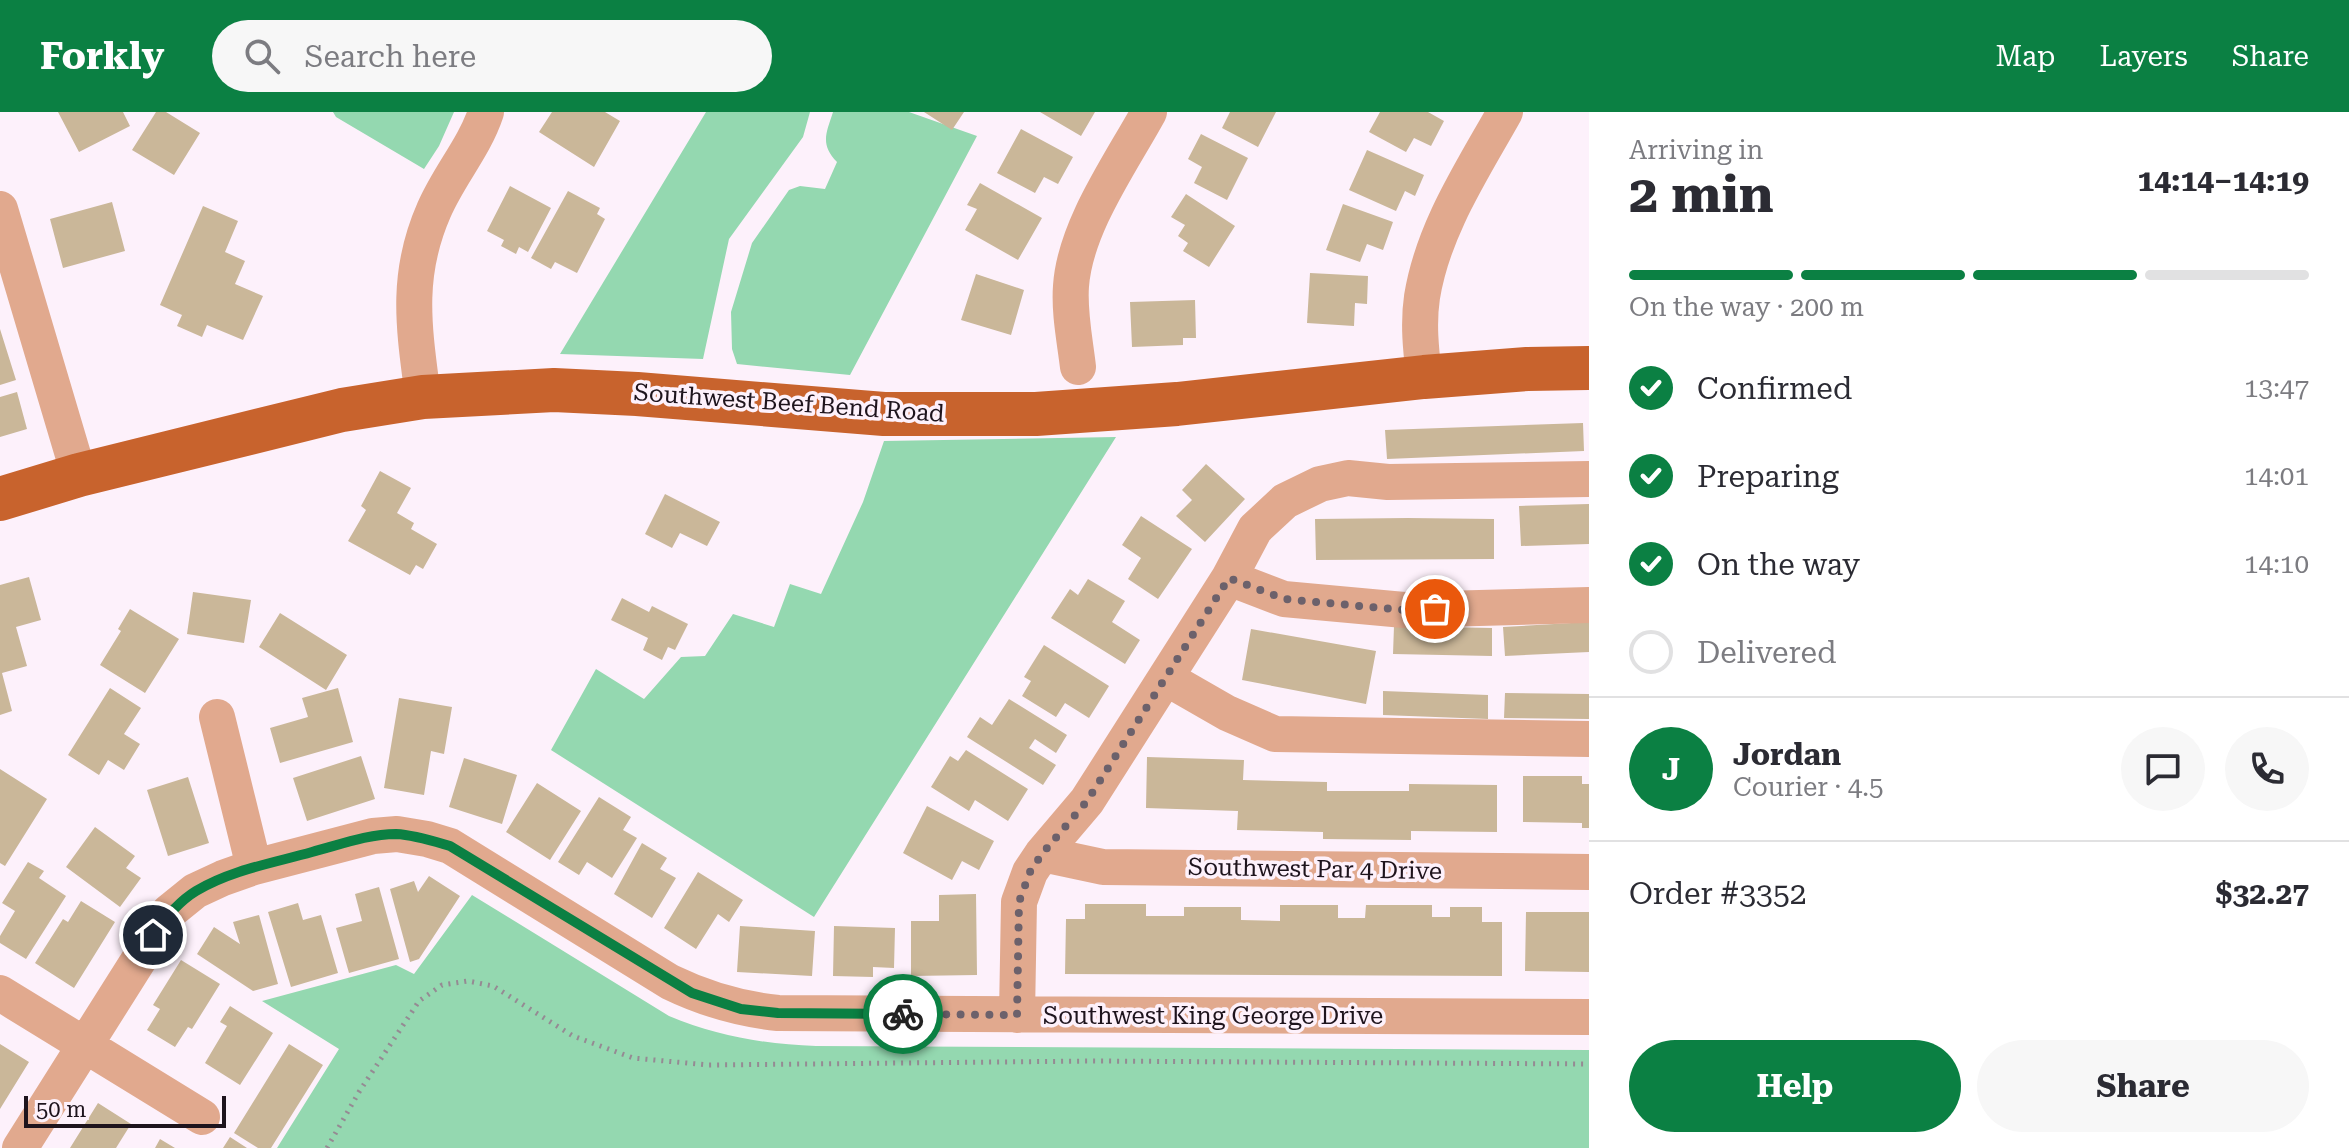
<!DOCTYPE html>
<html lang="en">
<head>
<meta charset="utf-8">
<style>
	body { margin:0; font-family:"Roboto Serif",serif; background:#f7f7f7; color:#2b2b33; height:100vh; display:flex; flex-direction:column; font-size:30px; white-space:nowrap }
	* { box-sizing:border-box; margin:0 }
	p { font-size:26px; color:#7c7c81 }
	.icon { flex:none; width:44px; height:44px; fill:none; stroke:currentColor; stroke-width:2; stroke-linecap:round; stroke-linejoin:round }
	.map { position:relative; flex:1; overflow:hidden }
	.panel { display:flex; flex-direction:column; background:#fff; width:760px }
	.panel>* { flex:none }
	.scale { position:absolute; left:24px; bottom:20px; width:202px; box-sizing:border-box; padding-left:8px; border:4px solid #1e141d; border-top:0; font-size:22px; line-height:28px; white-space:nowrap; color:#1e141d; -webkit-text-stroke:6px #fdf1fb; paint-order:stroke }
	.pin { position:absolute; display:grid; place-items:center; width:68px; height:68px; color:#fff; margin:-34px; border:4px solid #fff; border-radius:50%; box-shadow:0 2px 8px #0007 }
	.courier { position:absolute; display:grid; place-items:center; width:80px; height:80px; margin:-40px; border:6px solid #0b8043; border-radius:50%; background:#fff; color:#222; box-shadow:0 2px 10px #0007 }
	.headline em { font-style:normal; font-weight:700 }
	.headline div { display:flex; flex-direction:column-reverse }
	.headline { display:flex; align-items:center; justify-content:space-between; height:136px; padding:0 40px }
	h1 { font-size:52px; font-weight:700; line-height:60px }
	.bar { display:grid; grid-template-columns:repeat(4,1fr); gap:12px 8px; align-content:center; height:96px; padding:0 40px }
	.bar i { height:10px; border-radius:6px; background:#e1e1e2 }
	.bar .on { background:#0b8043 }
	.bar p { grid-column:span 4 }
	.line { display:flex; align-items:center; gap:20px; padding:0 40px; border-top:2px solid #e1e1e2 }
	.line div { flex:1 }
	.round { display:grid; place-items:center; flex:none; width:84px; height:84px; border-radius:42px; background:#f7f7f7 }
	ol { padding:0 40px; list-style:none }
	li { display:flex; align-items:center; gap:24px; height:88px }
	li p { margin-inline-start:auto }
	li .icon { padding:8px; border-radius:50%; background:#0b8043; color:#fff; stroke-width:4 }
	li:last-child { color:#7c7c81 }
	li i { width:44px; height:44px; border:4px solid #e1e1e2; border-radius:50% }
	.primary-button { display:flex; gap:16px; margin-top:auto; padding:16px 40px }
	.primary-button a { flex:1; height:92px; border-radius:48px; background:#0b8043; color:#fff; font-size:32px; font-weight:700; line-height:92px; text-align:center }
	.primary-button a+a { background:#f7f7f7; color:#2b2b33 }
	header { display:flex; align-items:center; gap:48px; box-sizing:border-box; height:112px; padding:0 40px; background:#0b8043; color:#fff }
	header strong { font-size:38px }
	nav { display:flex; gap:44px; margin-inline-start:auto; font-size:28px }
	.search { width:560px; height:72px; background:#f7f7f7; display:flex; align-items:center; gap:20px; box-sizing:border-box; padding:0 28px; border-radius:44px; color:#7c7c81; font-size:30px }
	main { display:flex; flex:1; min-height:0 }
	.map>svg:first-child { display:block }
</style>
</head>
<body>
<header>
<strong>Forkly</strong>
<div class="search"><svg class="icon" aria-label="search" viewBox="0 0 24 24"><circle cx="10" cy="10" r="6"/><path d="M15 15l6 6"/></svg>Search here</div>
<nav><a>Map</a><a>Layers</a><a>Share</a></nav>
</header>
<main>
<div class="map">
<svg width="1589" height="1036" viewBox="0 0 1589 1036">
	<rect width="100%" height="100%" fill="#fdf1fb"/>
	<!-- green -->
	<path fill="#94d8b0" d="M333 0H454L439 34 424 57 336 5Z
		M706 0H810L803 25 729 127 703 247 560 242Z
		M833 0H909L977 24 850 263 737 252 732 237 731 200 752 131 789 78 800 74 825 77 837 50C820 32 826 22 833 0Z
		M1116 325 814 805 551 638 596 557 644 587 681 545 705 544 733 502 774 515 790 472 821 482 863 390 884 329Z
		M472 783 669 904C717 924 763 932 816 934L1589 938V1036H277L339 937 262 889 396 853 414 862Z"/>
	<!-- building -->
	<path fill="#cab799" d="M58 0H123L130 14 79 40Z
		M156 0H166L200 21 174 63 132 38Z
		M552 0H605L620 9 594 55 539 20Z
		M924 0H964L952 18Z
		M1040 0H1095L1081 24Z
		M1230 0H1276L1258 35 1222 16Z
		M1380 0H1428L1444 9 1431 34 1414 26 1406 40 1369 20Z
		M1021 17 1073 45 1058 72 1044 65 1035 81 997 61Z
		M1201 22 1248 46 1227 88 1194 71 1202 55 1188 47Z
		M1367 38 1424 63 1415 84 1405 79 1396 99 1349 78Z
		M980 71 1042 106 1018 148 965 118 977 97 967 93Z
		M510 74 551 96 528 140 519 135 516 142 501 134 504 128 487 119Z
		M568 79 600 96 597 102 605 107 577 161 555 150 551 157 531 146Z
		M1186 82 1235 114 1209 155 1183 139 1188 131 1178 124 1185 113 1171 105Z
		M112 90 125 139 63 156 50 107Z
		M1343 92 1393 110 1383 138 1367 132 1360 150 1326 138Z
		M203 94 238 109 225 140 245 149 235 172 263 184 243 228 207 213 202 225 177 214 182 203 160 193Z
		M1310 161 1368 164 1367 192 1355 191 1354 214 1307 211Z
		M976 162 1024 178 1011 223 961 208Z
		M1195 188 1196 226H1183V233L1132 235 1130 190Z
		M0 217 16 268 0 273Z
		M17 280 27 317 0 325V285Z
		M1583 311 1584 339 1387 347 1385 318Z
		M1206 352 1245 387 1205 430 1176 404 1192 388 1182 378Z
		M380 359 411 376 397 401 414 411 411 417 437 432 423 457 416 453 410 463 348 429 366 398 361 394Z
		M665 382 720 410 707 434 680 421 672 436 645 422Z
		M1589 392V432L1521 434 1519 394Z
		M1141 404 1192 437 1158 487 1128 467 1141 446 1122 433Z
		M1408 406 1494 407V447L1316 448 1315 407Z
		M29 465 41 508 16 515 27 554 2 561 12 599 0 603V473Z
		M1088 467 1125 489 1112 510 1140 528 1125 552 1051 506 1070 477 1078 483Z
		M193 480 251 488 244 531 187 522Z
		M622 486 649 500 652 494 688 512 675 538 668 535 662 548 643 538 648 526 611 508Z
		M130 497 179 527 145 581 100 553 121 519 118 517Z
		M280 501 347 543 326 578 259 535Z
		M1589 510V540L1505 544 1503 515Z
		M1394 514 1492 516V544L1393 542Z
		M1251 517 1376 539 1366 592 1242 568Z
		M1044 533 1109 574 1089 606 1065 591 1056 605 1022 584 1031 569 1024 565Z
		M110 576 141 596 124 622 140 632 124 658 108 648 99 663 68 643Z
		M338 576 353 630 280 651 270 616 308 605 302 586Z
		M1383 579 1488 583V607L1383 603Z
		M1505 581 1589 582V607L1504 606Z
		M399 586 452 595 444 642 431 639 424 683 384 676Z
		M1009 587 1067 623 1056 641 1035 627 1029 636 1056 653 1043 673 967 625 980 605 992 613Z
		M966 638 1028 677 1008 709 975 688 969 699 931 675 950 644 958 649Z
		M361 644 375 687 307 709 293 666Z
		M1147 645 1244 648 1243 668 1327 670V679H1409V672L1497 673V720L1411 719V728L1323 727V720L1237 718 1238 699 1146 696Z
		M464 646 517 663 502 712 449 695Z
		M0 657 47 687 5 754 0 751Z
		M1523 664H1582V672H1589V716H1582V711L1523 710Z
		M188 665 209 731 168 744 147 678Z
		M537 671 581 699 550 748 506 720Z
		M599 685 631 705 623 718 637 726 612 766 587 750 579 763 558 750Z
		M927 694 994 729 979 758 962 749 952 768 903 741Z
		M95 715 135 744 126 756 141 766 120 795 66 755Z
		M642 731 667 746 660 757 676 766 652 806 614 782Z
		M28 750 44 759 39 766 66 784 26 847 0 831V824L15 799 2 791Z
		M698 760 743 788 729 810 718 802 696 837 664 816Z
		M429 764 460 784 419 847 410 850 390 777 414 769 418 780Z
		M379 775 399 847 349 861 336 816 362 809 355 782Z
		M976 782 977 863 911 864V809H939V783Z
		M81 789 115 810 74 876 35 851 63 807 68 810Z
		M298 791 303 808 321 803 338 861 291 875 268 800Z
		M1085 792H1146V804H1184V795H1241V808L1280 809V793H1338V806H1365L1366 793H1432V805H1450V795H1482V810H1502V864L1065 862 1066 807H1085Z
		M1526 800H1589V860L1525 859Z
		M259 803 278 872 253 879 197 842 214 815 240 832 233 810Z
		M740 814 815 819 812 864 737 860Z
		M834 814 895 816 894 856 873 855V865L833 864Z
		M181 848 220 872 192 917 188 915 175 935 147 918 160 897 153 893Z
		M230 894 273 921 240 973 205 951 227 914 220 910Z
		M0 932 29 950 0 997Z
		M289 932 323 953 271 1036H258L234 1021Z
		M98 991 131 1012 116 1036H70Z
		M230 1025 247 1036H223Z
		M160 1027 175 1036H155Z"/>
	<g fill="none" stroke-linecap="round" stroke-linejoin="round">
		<!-- path -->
		<path stroke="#958a93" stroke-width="5" stroke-dasharray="2 6" stroke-linecap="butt" d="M327 1036 359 980 419 889 442 873 468 869 493 874 573 924 633 946 708 953 1093 949 1589 952"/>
		<!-- minor -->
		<path stroke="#e1a98e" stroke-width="36" d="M0 97 79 363
			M1078 255C1075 229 1069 201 1071 174 1075 115 1121 51 1149 0
			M1424 265C1421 238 1418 212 1422 185 1433 117 1472 59 1505 0
			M423 285C414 216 405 164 434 98 449 63 474 36 486 0
			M1229 466 1284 487 1404 498 1589 493
			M1166 566 1227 601 1275 622 1589 627
			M217 605 254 755
			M1042 742 1103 755 1589 760
			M0 881 202 1005
			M1017 903 1019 790 1030 760 1042 742 1087 689 1229 466 1255 417 1285 389 1320 372 1348 366 1388 370 1589 367
			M20 1036 169 800 195 779 223 766 254 755 373 724 397 722 427 727 450 734 670 870C705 887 739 897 778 901L1589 905"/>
		<!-- major -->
		<path stroke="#c8632d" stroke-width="44" d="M0 387 79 363 342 298 423 285 554 278 637 282 884 302H1036L1177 292 1424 265 1527 257 1589 256"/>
	</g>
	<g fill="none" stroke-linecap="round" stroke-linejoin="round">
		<!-- done -->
		<path stroke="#6c616b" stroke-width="8" stroke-dasharray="0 14.4" d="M903 902 1017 903 1019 790 1030 760 1042 742 1087 689 1229 466 1284 487 1404 498 1435 497"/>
		<!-- route -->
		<path stroke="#0b8043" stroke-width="10" d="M153 823C165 806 178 790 196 779 231 758 273 751 312 740 339 733 368 722 396 722 415 723 433 729 450 734L692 881 741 897 778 901 903 902"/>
	</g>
	<g text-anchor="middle" stroke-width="7" stroke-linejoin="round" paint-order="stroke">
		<!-- street labels -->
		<g font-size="24" fill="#1e141d" stroke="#fdf1fb">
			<text transform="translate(789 291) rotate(4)" y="8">Southwest Beef Bend Road</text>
			<text transform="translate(1315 757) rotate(1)" y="8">Southwest Par 4 Drive</text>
			<text x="1213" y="912">Southwest King George Drive</text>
		</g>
	</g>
</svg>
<div class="scale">50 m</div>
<div class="pin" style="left:1435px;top:497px;background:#ea580c"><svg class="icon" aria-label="bag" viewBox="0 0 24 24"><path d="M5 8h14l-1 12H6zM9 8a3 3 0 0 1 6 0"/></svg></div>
<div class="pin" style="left:153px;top:823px;background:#1f2937"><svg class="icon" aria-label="home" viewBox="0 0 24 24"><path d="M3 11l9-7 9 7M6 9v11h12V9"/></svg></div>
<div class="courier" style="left:903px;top:902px"><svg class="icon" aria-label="bike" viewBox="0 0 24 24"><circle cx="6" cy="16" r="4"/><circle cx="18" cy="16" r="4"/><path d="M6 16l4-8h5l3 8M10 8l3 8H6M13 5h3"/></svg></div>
</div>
<section class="panel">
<div class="headline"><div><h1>2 min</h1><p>Arriving in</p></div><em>14:14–14:19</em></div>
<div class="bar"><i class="on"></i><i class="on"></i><i class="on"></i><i></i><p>On the way · 200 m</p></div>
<ol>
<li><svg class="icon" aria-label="check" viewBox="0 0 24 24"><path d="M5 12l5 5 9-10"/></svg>Confirmed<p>13:47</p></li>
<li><svg class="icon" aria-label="check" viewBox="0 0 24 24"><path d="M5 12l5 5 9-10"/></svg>Preparing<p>14:01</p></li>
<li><svg class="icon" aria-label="check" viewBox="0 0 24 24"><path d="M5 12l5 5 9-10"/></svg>On the way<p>14:10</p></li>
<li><i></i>Delivered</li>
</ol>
<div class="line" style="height:144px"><b class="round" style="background:#0b8043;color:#fff">J</b><div><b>Jordan</b><p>Courier · 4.5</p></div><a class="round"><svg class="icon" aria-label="chat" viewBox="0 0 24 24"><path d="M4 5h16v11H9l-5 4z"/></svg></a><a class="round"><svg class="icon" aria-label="phone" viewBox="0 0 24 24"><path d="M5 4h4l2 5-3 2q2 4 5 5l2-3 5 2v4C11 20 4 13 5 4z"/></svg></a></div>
<div class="line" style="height:104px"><div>Order #3352</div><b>$32.27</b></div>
<div class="primary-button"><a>Help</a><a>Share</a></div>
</section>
</main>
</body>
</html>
